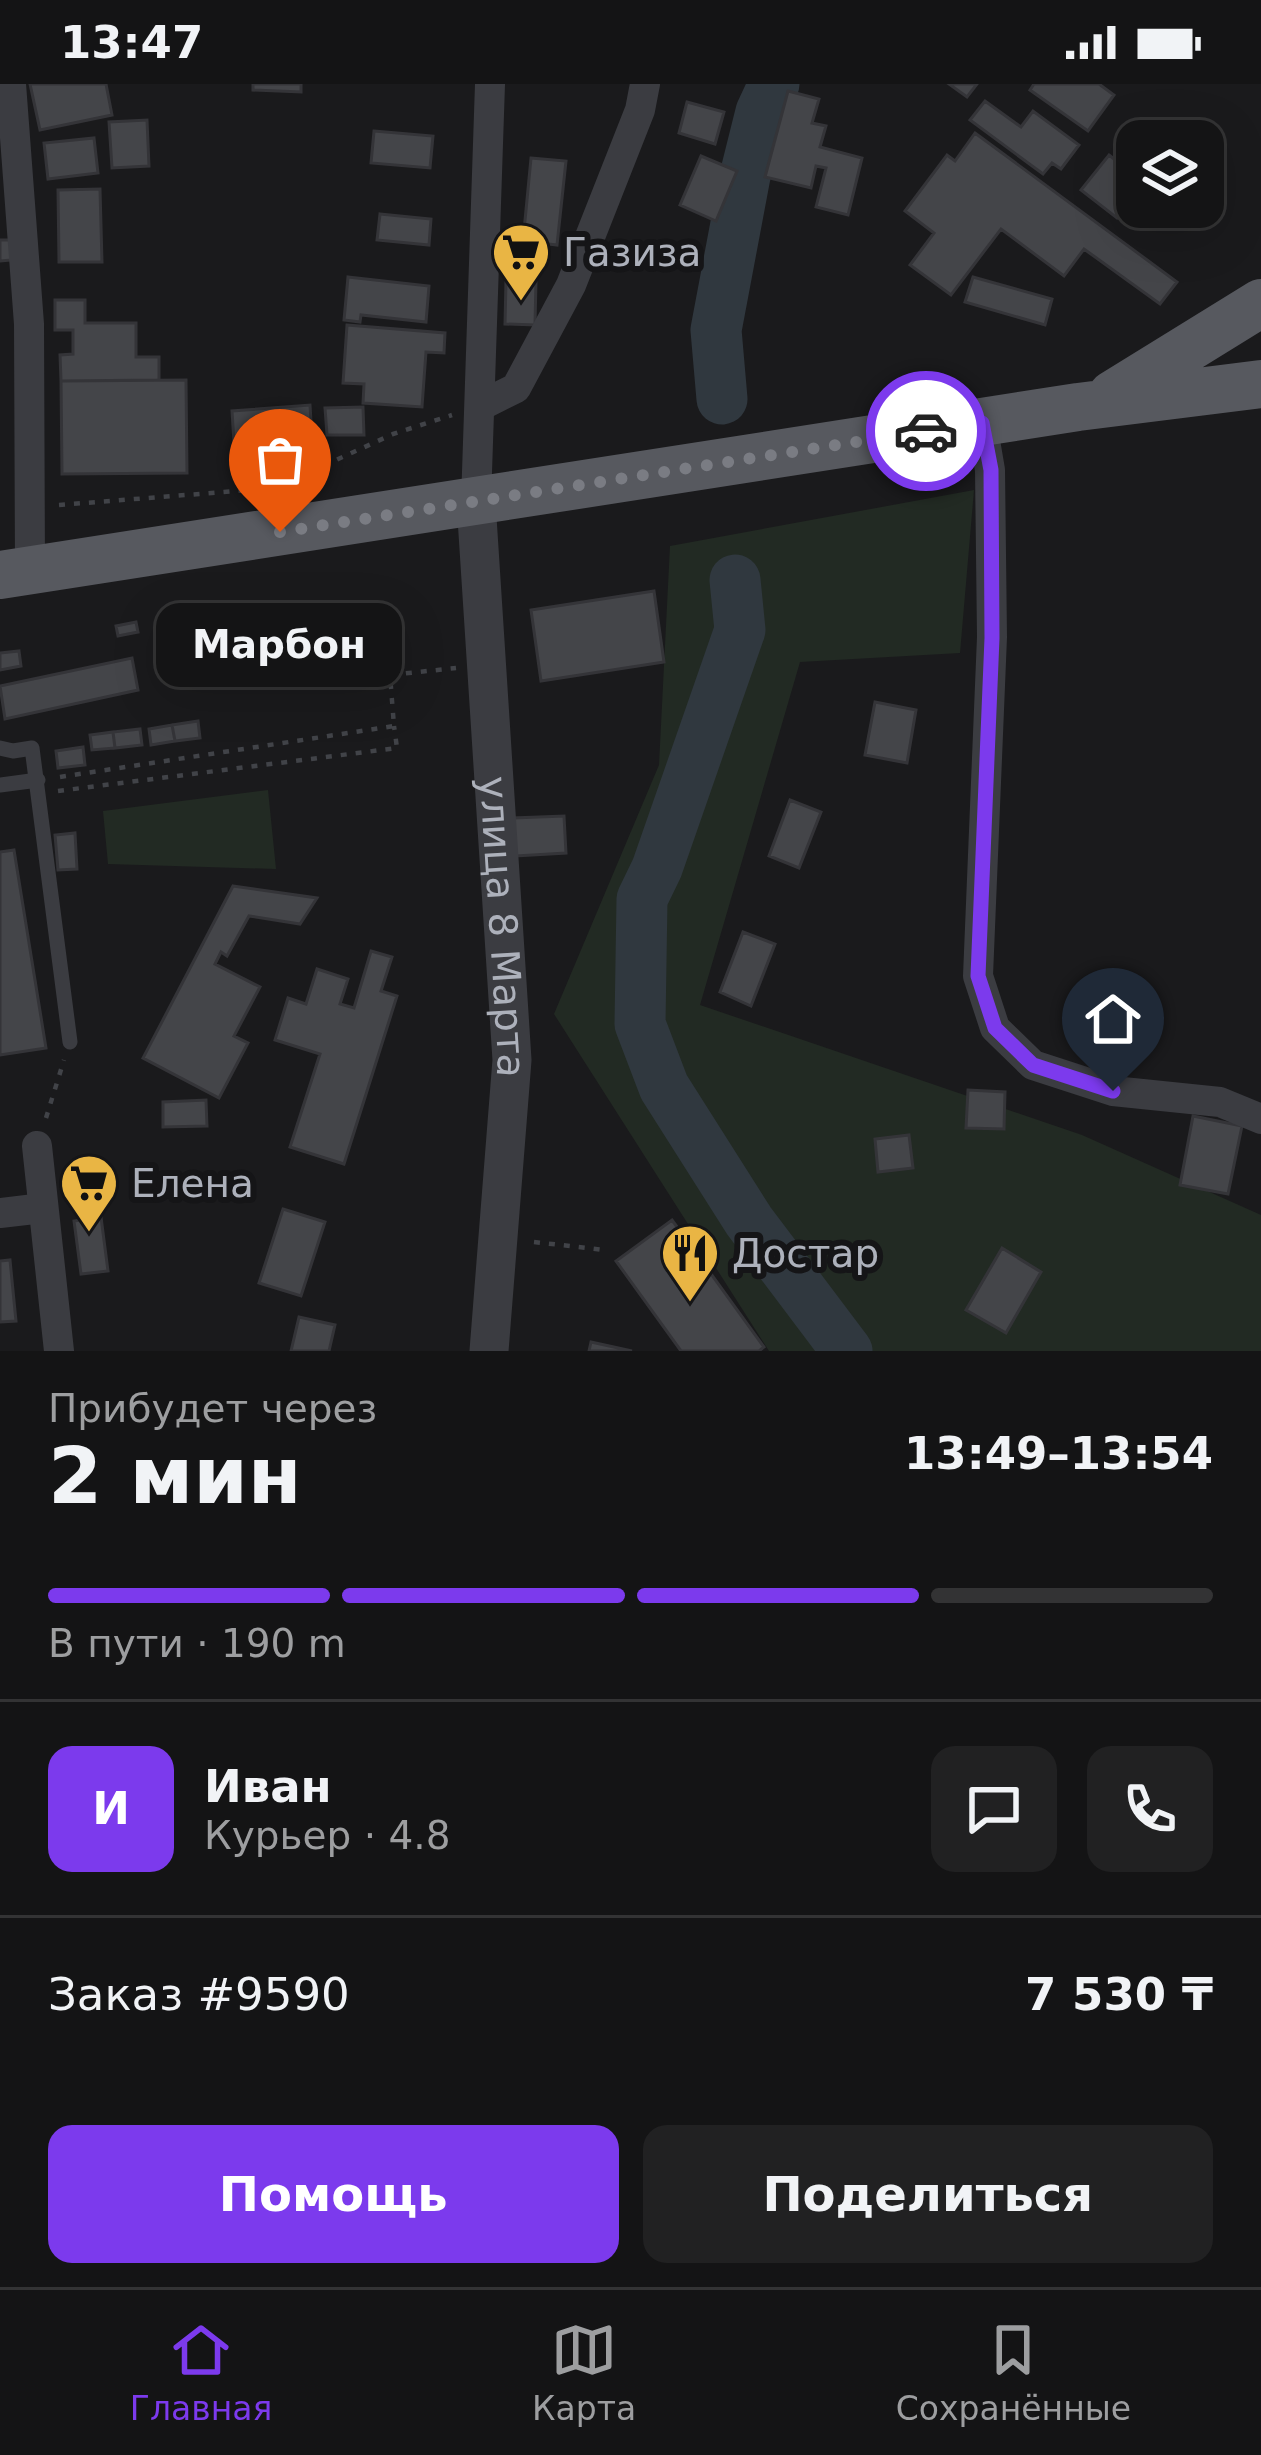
<!DOCTYPE html>
<html lang="ru">
<head>
<meta charset="utf-8">
<style>
	body { margin:0; font-family:"DejaVu Sans",sans-serif; background:#212122; color:#f1f3f6; height:100vh; display:flex; flex-direction:column; font-size:45px; white-space:nowrap }
	* { box-sizing:border-box; margin:0 }
	p { font-size:39px; color:#9d9ea0 }
	.icon { flex:none; width:66px; height:66px; fill:none; stroke:currentColor; stroke-width:2; stroke-linecap:round; stroke-linejoin:round }
	.map { position:relative; height:1267px; overflow:hidden }
	.panel { display:flex; flex-direction:column; background:#141415; flex:1 }
	.panel>* { flex:none }
	.controls { position:absolute; left:1116px; top:36px; display:grid; gap:24px }
	.controls a { display:grid; place-items:center; width:108px; height:108px; border-radius:24px; background:#141415; box-shadow:0 12px 48px #0002,0 0 0 3px #333334; font-size:60px }
	.pin { position:absolute; display:grid; place-items:center; width:102px; height:102px; color:#fff; margin:-123px -51px; border-radius:50% 50% 50% 0; rotate:-45deg; box-shadow:0 0 12px #0007 }
	.pin .icon { rotate:45deg }
	.courier { position:absolute; display:grid; place-items:center; width:120px; height:120px; margin:-60px; border:9px solid #7c3aed; border-radius:50%; background:#fff; color:#222; box-shadow:0 3px 15px #0007 }
	.bubble { position:absolute; height:84px; border-radius:24px; background:#141415; box-shadow:0 12px 48px #0002,0 0 0 3px #333334; font-size:39px; font-weight:700; line-height:84px; text-align:center }
	.overview em { font-style:normal; font-weight:700 }
	.overview div { display:flex; flex-direction:column-reverse }
	.overview { display:flex; align-items:center; justify-content:space-between; height:204px; padding:0 48px }
	h1 { font-size:78px; font-weight:700; line-height:90px }
	.bar { display:grid; grid-template-columns:repeat(4,1fr); gap:18px 12px; align-content:center; height:144px; padding:0 48px }
	.bar i { height:15px; border-radius:9px; background:#333334 }
	.bar .on { background:#7c3aed }
	.bar p { grid-column:span 4 }
	.line { display:flex; align-items:center; gap:30px; padding:0 48px; border-top:3px solid #333334 }
	.line div { flex:1 }
	.round { display:grid; place-items:center; flex:none; width:126px; height:126px; border-radius:24px; background:#212122 }
	.cta { display:flex; gap:24px; margin-top:auto; padding:24px 48px }
	.cta a { flex:1; height:138px; border-radius:24px; background:#7c3aed; color:#fff; font-size:48px; font-weight:700; line-height:138px; text-align:center }
	.cta a+a { background:#212122; color:#f1f3f6 }
	.status { display:flex; justify-content:space-between; align-items:center; height:84px; padding:0 60px; background:#141415; direction:ltr }
	.status svg { height:33px; fill:currentColor }
	.tabs { display:flex; justify-content:space-around; align-items:center; height:168px; border-top:3px solid #333334; background:#141415; font-size:33px; color:#9d9ea0 }
	.tabs a { display:grid; justify-items:center; gap:6px }
	.tabs .on { color:#7c3aed }
	.map>svg:first-child { display:block }
</style>
</head>
<body>
<div class="status"><b>13:47</b><svg viewBox="0 0 49 12"><path d="M0 12V9h3v3zM5 12V6h3v6zM10 12V3h3v9zM15 12V0h3v12zM26 1h20v11H26zM47 4h2v5h-2z"/></svg></div>
<div class="map">
<svg width="1261" height="1267" viewBox="0 0 1261 1267">
	<rect width="100%" height="100%" fill="#1a1a1c"/>
	<!-- green -->
	<path fill="#222a23" d="M974 406 960 569 800 578 700 921 1082 1051 1261 1131V1267H769L554 930 659 681 670 462Z
		M268 706 276 785 108 780 103 727Z"/>
	<g fill="none" stroke-linecap="round" stroke-linejoin="round">
		<!-- river -->
		<path stroke="#30383f" stroke-width="51" d="M722 315 716 246 745 92 761 28 774 0
			M735 496 740 546 657 784 642 815 640 940 664 1003 749 1137 847 1267"/>
	</g>
	<!-- building -->
	<path fill="#444549" stroke="#343438" stroke-width="3" d="M30 0H106L112 31 40 46Z
		M253 0H301V8L253 6Z
		M949 0H977L967 13Z
		M1034 0H1099L1114 11 1088 47 1030 6Z
		M788 7 819 15 812 39 826 42 820 63 862 74 848 131 816 123 826 84 816 82 811 104 765 93Z
		M985 17 1021 43 1033 27 1079 61 1061 85 1052 79 1043 90 970 36Z
		M687 18 724 28 715 60 679 49Z
		M147 36 149 82 112 84 109 38Z
		M374 47 433 52 430 84 371 79Z
		M975 49 1177 198 1160 220 1084 165 1064 192 1001 145 951 211 910 181 934 149 905 127 947 71 955 77Z
		M94 54 98 89 48 95 44 59Z
		M1109 71 1137 93V109L1117 134 1081 106Z
		M701 72 737 87 716 137 680 121Z
		M531 74 566 77 557 161 523 157Z
		M100 105 102 178H59L58 106Z
		M380 130 431 135 429 161 377 156Z
		M0 156H11L12 176 0 177Z
		M348 193 429 202 426 238 361 231 360 238 344 236Z
		M973 193 1052 215 1045 241 965 218Z
		M506 196 536 197 535 241 505 240Z
		M55 216H85V239H136V273H159V296L61 297 60 271 73 270V246H55Z
		M347 241 445 249 444 269 426 268 422 323 363 319 364 300 343 299Z
		M186 296 187 389 62 390 61 297Z
		M310 321 313 369 235 375 232 327Z
		M363 323 364 351H327L325 324Z
		M654 507 664 578 541 597 531 526Z
		M136 538 138 548 118 552 116 542Z
		M19 567 21 582 0 586V569Z
		M132 574 138 606 5 635 0 602Z
		M875 618 916 626 907 679 865 671Z
		M198 637 200 654 175 657 172 641Z
		M172 641 175 657 151 661 149 645Z
		M140 645 142 661 115 664 113 648Z
		M113 648 115 664 92 666 90 651Z
		M83 663 85 681 58 684 56 667Z
		M790 716 821 728 799 784 769 772Z
		M564 732 566 769 516 772 513 734Z
		M75 749 77 785 58 786 55 751Z
		M14 766 46 964 0 971V768Z
		M233 802 317 814 300 840 249 832 227 872 221 868 215 880 260 903 234 952 248 959 219 1014 143 974Z
		M743 848 775 860 751 922 720 908Z
		M371 867 392 873 381 907 397 912 344 1080 290 1063 320 970 275 956 288 914 306 920 317 885 348 895 340 920 354 924Z
		M968 1006 1005 1008 1004 1045 966 1044Z
		M206 1016 207 1042 163 1043V1018Z
		M1193 1032 1242 1042 1228 1110 1180 1101Z
		M909 1051 913 1084 878 1088 875 1055Z
		M283 1125 325 1138 301 1212 259 1199Z
		M101 1133 108 1187 81 1190 74 1137Z
		M672 1136 764 1263 759 1267H681L616 1177Z
		M1002 1164 1041 1188 1006 1249 966 1226Z
		M10 1176 16 1237 0 1238V1177Z
		M299 1233 335 1241 329 1267H291Z
		M591 1258 632 1267H589Z"/>
	<g fill="none" stroke-linecap="round" stroke-linejoin="round">
		<!-- path -->
		<path stroke="#414348" stroke-width="4.5" stroke-dasharray="6 9" stroke-linecap="butt" d="M271 372 275 402
			M59 421 275 404 393 350 452 331
			M60 693 394 642 390 591 456 584
			M58 707 397 664 394 642
			M46 1034 64 976
			M534 1158 605 1166"/>
		<!-- service -->
		<path stroke="#3b3c41" stroke-width="15" d="M0 664 13 667 32 664 70 958
			M0 701 38 696"/>
		<!-- minor -->
		<path stroke="#3b3c41" stroke-width="30" d="M11 0 29 240 30 486
			M480 322 516 304 571 201 640 26 645 0
			M982 339 990 386 992 553 978 892 995 944 1033 981 1113 1007 1220 1018 1261 1035
			M476 418 490 0
			M37 1062 59 1267
			M0 1129 43 1124"/>
		<!-- tertiary -->
		<path stroke="#3b3c41" stroke-width="39" id="s1" d="M476 418 512 976 489 1267"/>
		<!-- primary -->
		<path stroke="#57595f" stroke-width="48" d="M1112 311 1261 219
			M0 491 1078 323 1261 300"/>
	</g>
	<g fill="none" stroke-linecap="round" stroke-linejoin="round">
		<!-- done -->
		<path stroke="#7a7c83" stroke-width="12" stroke-dasharray="0 21.6" d="M280 448 926 347"/>
		<!-- route -->
		<path stroke="#7c3aed" stroke-width="15" d="M926 347 982 339 991 386 992 554 978 892 995 944 1033 981 1113 1007"/>
	</g>
	<!-- icons -->
	<defs>
		<g id="supermarket-pin" transform="scale(3)"><path d="M0 17L-7.5 6A9.5 9.5 0 1 1 7.5 6Z" fill="#e9b544" stroke="#151517"/><path d="M-6-5.5h2.5l.6 2H6L4.5 2H-2.5L-4.4-4H-6ZM-1.5 3.2a1.3 1.3 0 1 0 .1 0ZM3 3.2a1.3 1.3 0 1 0 .1 0Z" fill="#111"/></g>
		<g id="restaurant-pin" transform="scale(3)"><path d="M0 17L-7.5 6A9.5 9.5 0 1 1 7.5 6Z" fill="#e9b544" stroke="#151517"/><path d="M-5-6h1v4h1v-4h1v4h1v-4h1v5L-1.5 .5V6h-2V.5L-5-1ZM5-6V6H3V1.5H1.5Q1.5-4 5-6Z" fill="#111"/></g>
	</defs>
	<g fill-rule="evenodd">
		<use href="#supermarket-pin" x="521" y="168"/>
		<use href="#supermarket-pin" x="89" y="1099"/>
		<use href="#restaurant-pin" x="690" y="1169"/>
	</g>
	<g text-anchor="middle" stroke-width="12" stroke-linejoin="round" paint-order="stroke">
		<!-- poi labels -->
		<g font-size="39" fill="#adb1bb" stroke="#151517" text-anchor="start">
			<text x="563" y="182">Газиза</text>
			<text x="131" y="1113">Елена</text>
			<text x="732" y="1183">Достар</text>
		</g>
		<!-- street labels -->
		<g font-size="39" fill="#adb1bb" stroke="#151517">
			<text dy="14" stroke="none"><textPath href="#s1" startOffset="426">улица 8 Марта</textPath></text>
		</g>
	</g>
</svg>
<div class="controls">
<a><svg class="icon" aria-label="layers" viewBox="0 0 24 24"><path d="M12 4l9 5-9 5-9-5zM3 14l9 5 9-5"/></svg></a>
</div>
<div class="pin" style="left:280px;top:448px;background:#ea580c"><svg class="icon" aria-label="bag" viewBox="0 0 24 24"><path d="M5 8h14l-1 12H6zM9 8a3 3 0 0 1 6 0"/></svg></div>
<div class="pin" style="left:1113px;top:1007px;background:#1f2937"><svg class="icon" aria-label="home" viewBox="0 0 24 24"><path d="M3 11l9-7 9 7M6 9v11h12V9"/></svg></div>
<div class="courier" style="left:926px;top:347px"><svg class="icon" aria-label="car" viewBox="0 0 24 24"><path d="M5 17H2v-5l4-1 3-4h7l3 4 3 1v5h-3M9 17h6M6 11h13"/><circle cx="7" cy="17" r="2"/><circle cx="17" cy="17" r="2"/></svg></div>
<div class="bubble" style="left:156px;top:519px;width:246px">Марбон</div>
</div>
<section class="panel">
<div class="overview"><div><h1>2 мин</h1><p>Прибудет через</p></div><em>13:49–13:54</em></div>
<div class="bar"><i class="on"></i><i class="on"></i><i class="on"></i><i></i><p>В пути · 190 m</p></div>
<div class="line" style="height:216px"><b class="round" style="background:#7c3aed;color:#fff">И</b><div><b>Иван</b><p>Курьер · 4.8</p></div><a class="round"><svg class="icon" aria-label="chat" viewBox="0 0 24 24"><path d="M4 5h16v11H9l-5 4z"/></svg></a><a class="round"><svg class="icon" aria-label="phone" viewBox="0 0 24 24"><path d="M5 4h4l2 5-3 2q2 4 5 5l2-3 5 2v4C11 20 4 13 5 4z"/></svg></a></div>
<div class="line" style="height:156px"><div>Заказ #9590</div><b>7 530 ₸</b></div>
<div class="cta"><a>Помощь</a><a>Поделиться</a></div>
</section>
<nav class="tabs">
<a class="on"><svg class="icon" aria-label="home" viewBox="0 0 24 24"><path d="M3 11l9-7 9 7M6 9v11h12V9"/></svg>Главная</a>
<a><svg class="icon" aria-label="map" viewBox="0 0 24 24"><path d="M3 6l6-2 6 2 6-2v14l-6 2-6-2-6 2zM9 4v14M15 6v14"/></svg>Карта</a>
<a><svg class="icon" aria-label="saved" viewBox="0 0 24 24"><path d="M7 4h10v16l-5-4-5 4z"/></svg>Сохранённые</a>
</nav>
</body>
</html>
